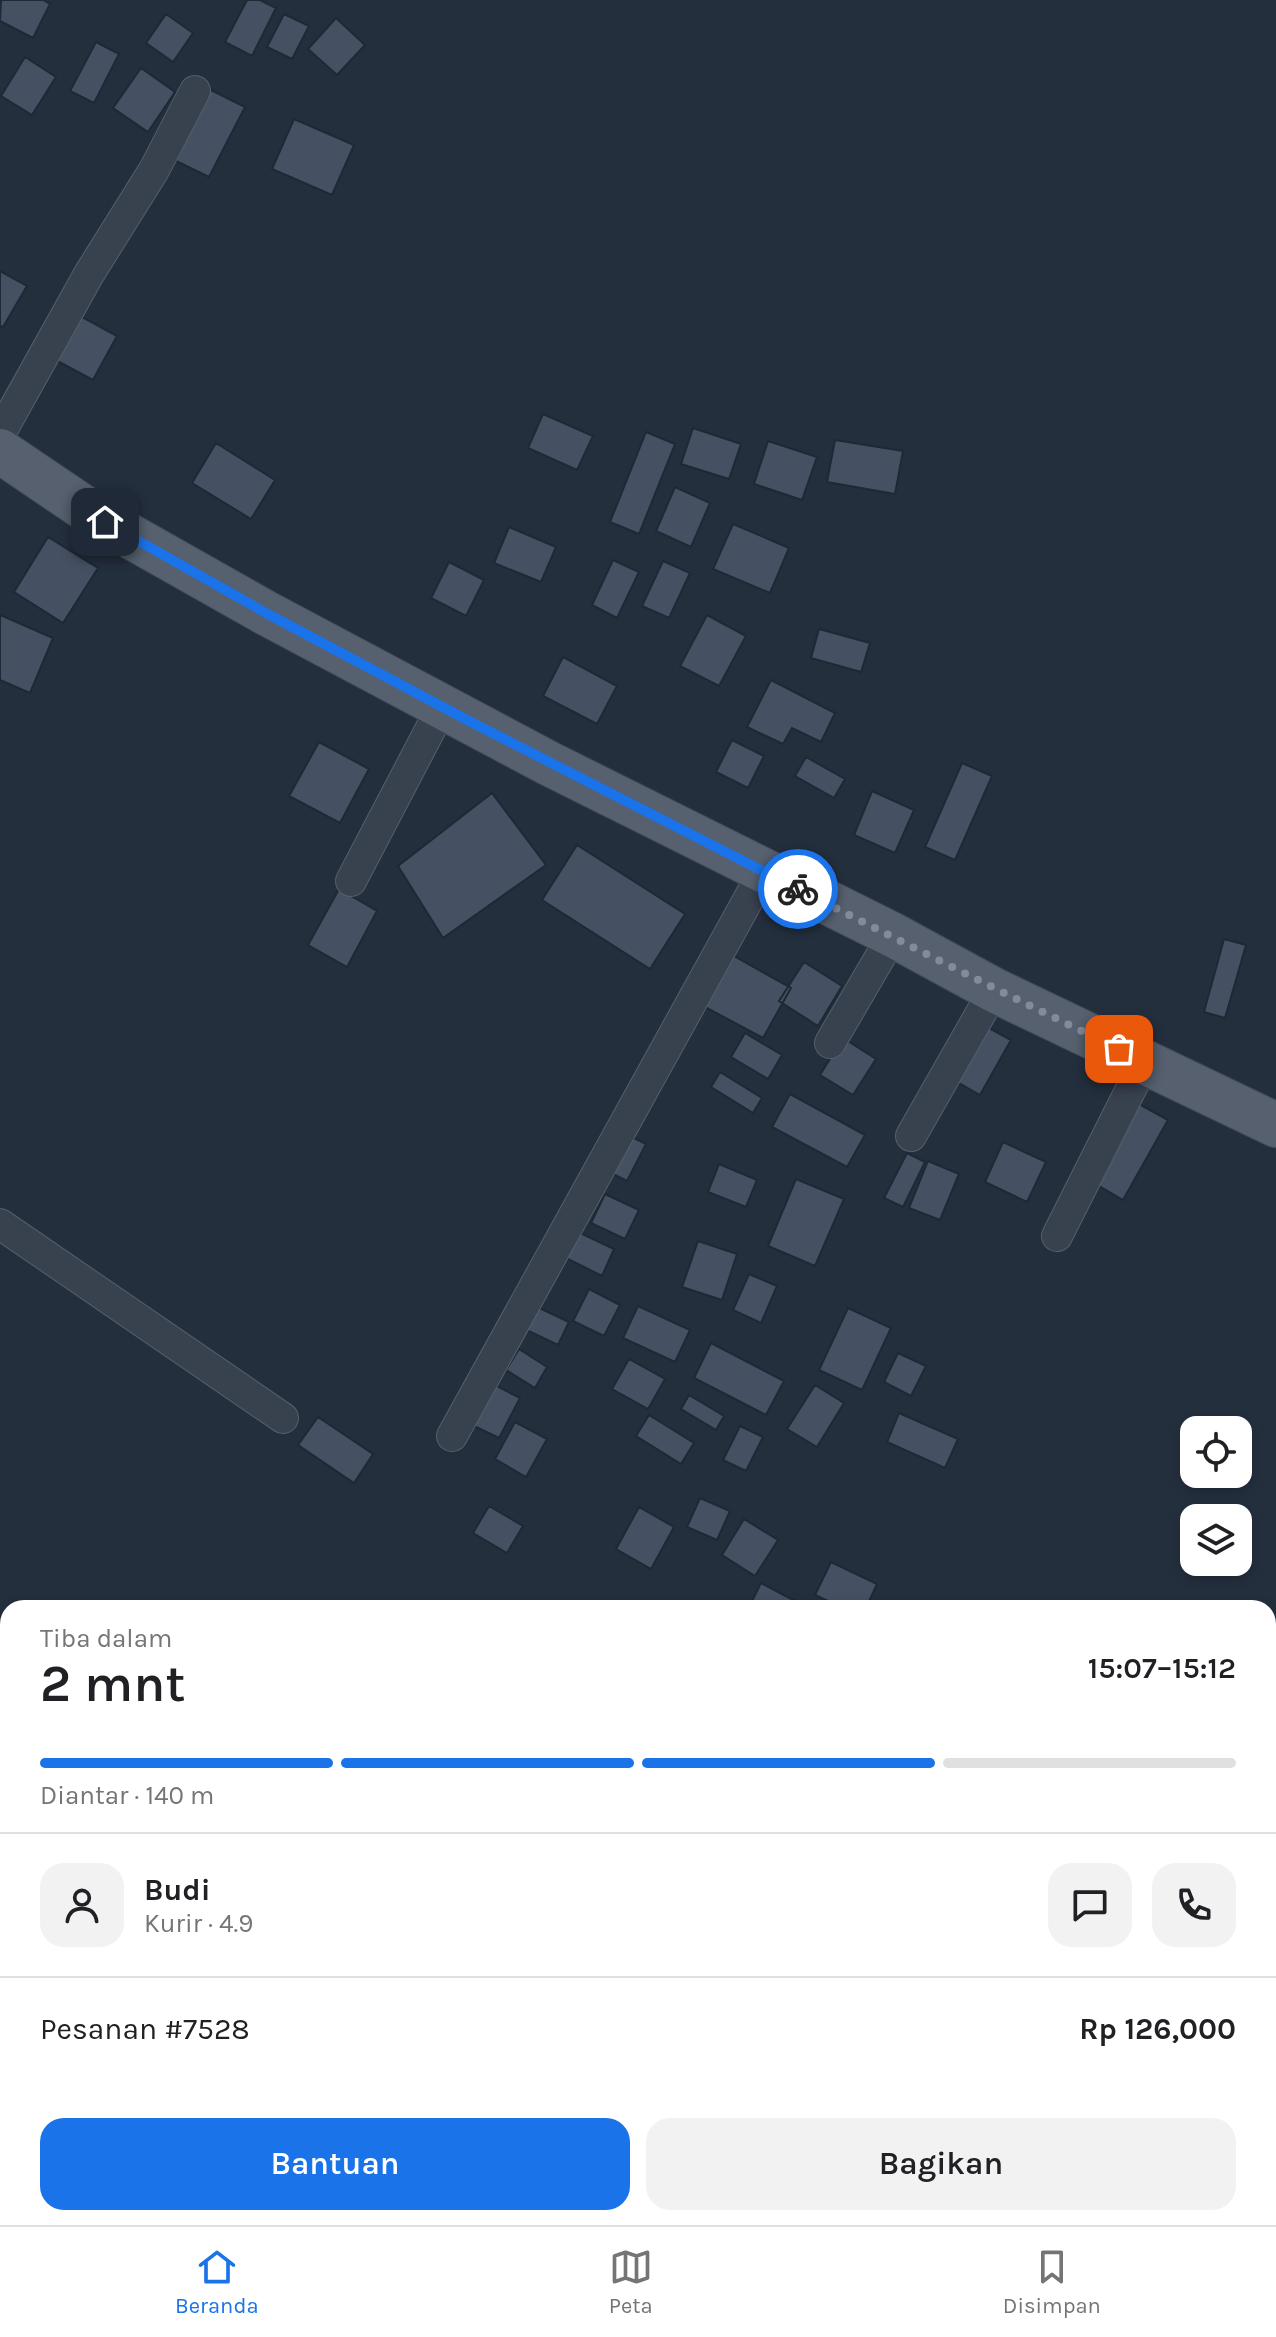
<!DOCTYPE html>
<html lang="id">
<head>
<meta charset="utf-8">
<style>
	body { margin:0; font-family:Karla,sans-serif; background:#f2f2f2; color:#202124; height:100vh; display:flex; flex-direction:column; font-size:30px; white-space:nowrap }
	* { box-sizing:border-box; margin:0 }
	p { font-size:26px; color:#757577 }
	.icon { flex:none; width:44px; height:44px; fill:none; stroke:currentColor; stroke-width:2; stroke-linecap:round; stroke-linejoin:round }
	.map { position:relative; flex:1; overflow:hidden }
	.sheet { position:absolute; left:0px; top:1600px; width:1276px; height:626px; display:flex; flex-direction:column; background:#fff; border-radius:24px 24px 0 0; box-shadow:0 4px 12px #0003 }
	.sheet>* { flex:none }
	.fabs { position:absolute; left:1180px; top:1416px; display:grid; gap:16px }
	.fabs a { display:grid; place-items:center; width:72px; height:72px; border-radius:16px; background:#fff; box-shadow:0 4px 12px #0003; font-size:40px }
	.pin { position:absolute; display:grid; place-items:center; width:68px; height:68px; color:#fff; margin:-34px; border-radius:16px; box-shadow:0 4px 12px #0006 }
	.courier { position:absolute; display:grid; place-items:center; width:80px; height:80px; margin:-40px; border:6px solid #1a73e8; border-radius:50%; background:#fff; color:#222; box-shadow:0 2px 10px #0007 }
	.overview em { font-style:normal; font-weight:600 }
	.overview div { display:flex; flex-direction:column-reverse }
	.overview { display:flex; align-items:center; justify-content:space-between; height:136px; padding:0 40px }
	h1 { font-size:52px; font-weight:600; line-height:60px }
	.bar { display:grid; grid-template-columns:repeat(4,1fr); gap:12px 8px; align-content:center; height:96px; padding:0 40px }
	.bar i { height:10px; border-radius:6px; background:#e0e0e0 }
	.bar .active { background:#1a73e8 }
	.bar p { grid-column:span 4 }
	.line { display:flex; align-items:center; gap:20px; padding:0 40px; border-top:2px solid #e0e0e0 }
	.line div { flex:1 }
	.round { display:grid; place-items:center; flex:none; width:84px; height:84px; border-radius:24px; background:#f2f2f2 }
	.button { display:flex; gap:16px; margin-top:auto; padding:16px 40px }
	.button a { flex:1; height:92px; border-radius:24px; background:#1a73e8; color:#fff; font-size:32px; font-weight:600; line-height:92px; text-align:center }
	.button a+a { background:#f2f2f2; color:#202124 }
	.dock { display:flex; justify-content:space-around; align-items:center; height:112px; border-top:2px solid #e0e0e0; background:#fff; font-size:22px; color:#757577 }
	.dock a { display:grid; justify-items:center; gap:4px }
	.dock .active { color:#1a73e8 }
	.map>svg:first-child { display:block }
</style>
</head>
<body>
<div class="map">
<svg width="1276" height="2225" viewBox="0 0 1276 2225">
	<rect width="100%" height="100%" fill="#242f3e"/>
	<!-- building -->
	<path fill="#455162" stroke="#1f2835" stroke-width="2" d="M1 0H43L50 4 33 38 0 21Z
		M247 0H260L276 8 252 56 225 42Z
		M166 14 193 33 173 62 146 43Z
		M284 14 309 26 292 59 267 47Z
		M336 18 365 45 337 75 308 49Z
		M96 42 119 54 94 103 70 91Z
		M25 57 56 77 32 115 1 96Z
		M141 68 175 92 148 132 113 108Z
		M203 86 245 107 209 177 168 157Z
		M294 119 354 145 332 195 272 169Z
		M0 271 27 286 3 327 0 326Z
		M73 312 117 336 93 380 48 356Z
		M543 414 593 436 577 470 528 448Z
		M693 428 741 444 729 479 681 464Z
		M646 432 675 444 639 534 610 522Z
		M835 440 903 451 895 494 827 482Z
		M768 441 817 457 802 500 754 484Z
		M216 443 275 480 251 519 192 483Z
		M675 487 710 503 691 547 656 531Z
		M733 524 789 548 770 593 713 569Z
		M509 527 556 547 541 582 494 563Z
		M48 537 98 568 63 623 14 592Z
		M613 560 639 572 617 618 592 605Z
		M663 561 690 573 669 618 642 606Z
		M449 562 484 580 466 616 431 598Z
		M0 615 53 638 30 693 0 680Z
		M707 615 746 636 719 686 680 666Z
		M819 629 870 643 861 672 811 658Z
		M563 657 617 686 597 724 543 696Z
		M771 680 835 713 821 742 792 728 783 744 747 727Z
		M732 740 764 756 748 788 716 772Z
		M319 742 369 769 340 823 289 796Z
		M806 757 845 779 834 798 795 776Z
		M962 763 992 776 955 860 925 847Z
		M872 791 914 810 895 853 854 835Z
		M492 793 546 865 443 938 398 866Z
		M577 845 685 914 650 969 542 900Z
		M339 889 377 911 347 967 308 945Z
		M1224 939 1246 945 1225 1018 1204 1012Z
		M732 955 791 988 763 1038 705 1007Z
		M804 962 842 986 818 1026 779 1001Z
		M980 1023 1011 1040 980 1095 950 1078Z
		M745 1033 782 1055 768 1079 731 1057Z
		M843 1038 876 1059 853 1095 820 1075Z
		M720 1072 762 1098 753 1113 711 1087Z
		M790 1094 865 1135 847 1167 772 1127Z
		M1139 1104 1168 1120 1123 1200 1094 1183Z
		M624 1133 646 1144 627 1181 605 1170Z
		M1003 1142 1046 1162 1027 1202 985 1182Z
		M907 1153 925 1162 903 1207 884 1198Z
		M928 1161 959 1174 940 1220 909 1208Z
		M719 1164 757 1180 746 1207 708 1192Z
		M796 1179 844 1199 815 1266 768 1246Z
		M605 1194 639 1210 625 1239 591 1223Z
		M576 1231 614 1249 602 1276 564 1257Z
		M698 1241 737 1254 722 1300 682 1287Z
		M749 1274 777 1286 761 1323 733 1310Z
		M589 1289 620 1305 604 1336 573 1321Z
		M529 1303 569 1322 558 1345 518 1326Z
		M638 1306 690 1330 675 1362 623 1338Z
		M848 1308 891 1328 862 1390 819 1370Z
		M711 1343 784 1381 766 1415 694 1378Z
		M519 1349 547 1367 535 1388 506 1370Z
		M898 1353 926 1366 911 1396 884 1382Z
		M629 1359 665 1379 648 1409 612 1389Z
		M493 1384 520 1398 499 1438 472 1425Z
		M815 1385 844 1403 817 1447 787 1429Z
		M689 1395 724 1416 716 1430 681 1409Z
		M899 1413 958 1439 945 1468 887 1442Z
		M649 1415 694 1443 681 1464 636 1436Z
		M318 1417 373 1454 354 1483 298 1445Z
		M515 1422 547 1439 526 1477 495 1459Z
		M740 1426 763 1437 746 1471 723 1460Z
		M700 1498 730 1511 717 1540 687 1527Z
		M489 1506 523 1526 507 1553 473 1533Z
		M639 1507 674 1527 651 1569 616 1549Z
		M744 1519 778 1540 755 1576 722 1555Z
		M831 1562 877 1584 866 1608H843L815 1595Z
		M761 1583 801 1604 799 1608H755L750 1605Z"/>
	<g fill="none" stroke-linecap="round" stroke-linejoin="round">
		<!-- street casing -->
		<g stroke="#565f6c" stroke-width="32">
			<path id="street" d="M0 434 89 274 154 170 195 91
				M351 881 442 707
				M830 1043 893 935
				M911 1136 994 990
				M0 1224 283 1418
				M1057 1236 1145 1061
				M452 1436 764 871"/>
		</g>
		<!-- primary casing -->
		<g stroke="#414a57" stroke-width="46">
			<path id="primary" d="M0 451 105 522 266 613 548 763 893 935 994 990 1276 1125"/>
		</g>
		<!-- path -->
		<path stroke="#44595c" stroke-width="5" stroke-dasharray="6 6" stroke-linecap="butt" d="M1275 2225 1276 2224"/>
		<!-- street -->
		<use href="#street" stroke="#38414e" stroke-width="30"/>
		<!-- primary -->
		<use href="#primary" stroke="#56606e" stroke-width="44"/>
	</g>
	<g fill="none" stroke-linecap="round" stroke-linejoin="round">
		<!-- done -->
		<path stroke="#828b98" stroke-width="8" stroke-dasharray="0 14.4" d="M798 889C904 943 1011 997 1119 1049"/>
		<!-- route -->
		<path stroke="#1a73e8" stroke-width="10" d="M105 522 266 613 469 721 798 889"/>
	</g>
</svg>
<div class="fabs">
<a><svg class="icon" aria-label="locate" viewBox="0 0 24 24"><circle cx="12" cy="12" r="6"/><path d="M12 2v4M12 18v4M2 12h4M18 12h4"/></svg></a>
<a><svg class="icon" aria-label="layers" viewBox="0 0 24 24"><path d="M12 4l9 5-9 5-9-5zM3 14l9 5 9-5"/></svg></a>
</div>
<div class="pin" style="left:1119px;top:1049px;background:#ea580c"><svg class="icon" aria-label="bag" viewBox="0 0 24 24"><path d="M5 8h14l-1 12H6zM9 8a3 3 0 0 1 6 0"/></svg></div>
<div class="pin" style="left:105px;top:522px;background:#1f2937"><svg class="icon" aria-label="home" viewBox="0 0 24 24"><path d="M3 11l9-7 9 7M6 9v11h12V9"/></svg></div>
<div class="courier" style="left:798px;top:889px"><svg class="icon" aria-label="bike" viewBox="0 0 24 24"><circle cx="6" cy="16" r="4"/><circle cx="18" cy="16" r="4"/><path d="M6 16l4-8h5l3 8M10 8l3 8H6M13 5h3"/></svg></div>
<section class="sheet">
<div class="overview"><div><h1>2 mnt</h1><p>Tiba dalam</p></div><em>15:07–15:12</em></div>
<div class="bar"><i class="active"></i><i class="active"></i><i class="active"></i><i></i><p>Diantar · 140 m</p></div>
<div class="line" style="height:144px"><a class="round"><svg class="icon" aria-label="person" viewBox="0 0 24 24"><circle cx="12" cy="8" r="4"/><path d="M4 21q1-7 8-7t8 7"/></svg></a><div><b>Budi</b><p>Kurir · 4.9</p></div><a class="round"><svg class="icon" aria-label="chat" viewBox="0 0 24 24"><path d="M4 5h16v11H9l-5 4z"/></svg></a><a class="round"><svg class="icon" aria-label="phone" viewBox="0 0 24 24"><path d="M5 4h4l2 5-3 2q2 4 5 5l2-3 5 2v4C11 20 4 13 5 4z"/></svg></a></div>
<div class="line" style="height:104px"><div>Pesanan #7528</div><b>Rp 126,000</b></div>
<div class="button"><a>Bantuan</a><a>Bagikan</a></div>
</section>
</div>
<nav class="dock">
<a class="active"><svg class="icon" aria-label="home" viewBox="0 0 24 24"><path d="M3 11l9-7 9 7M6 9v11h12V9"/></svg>Beranda</a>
<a><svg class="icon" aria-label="map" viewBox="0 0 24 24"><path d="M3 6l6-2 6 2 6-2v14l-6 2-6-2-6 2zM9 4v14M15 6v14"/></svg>Peta</a>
<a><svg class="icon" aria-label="saved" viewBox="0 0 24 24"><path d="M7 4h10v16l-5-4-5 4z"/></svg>Disimpan</a>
</nav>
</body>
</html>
